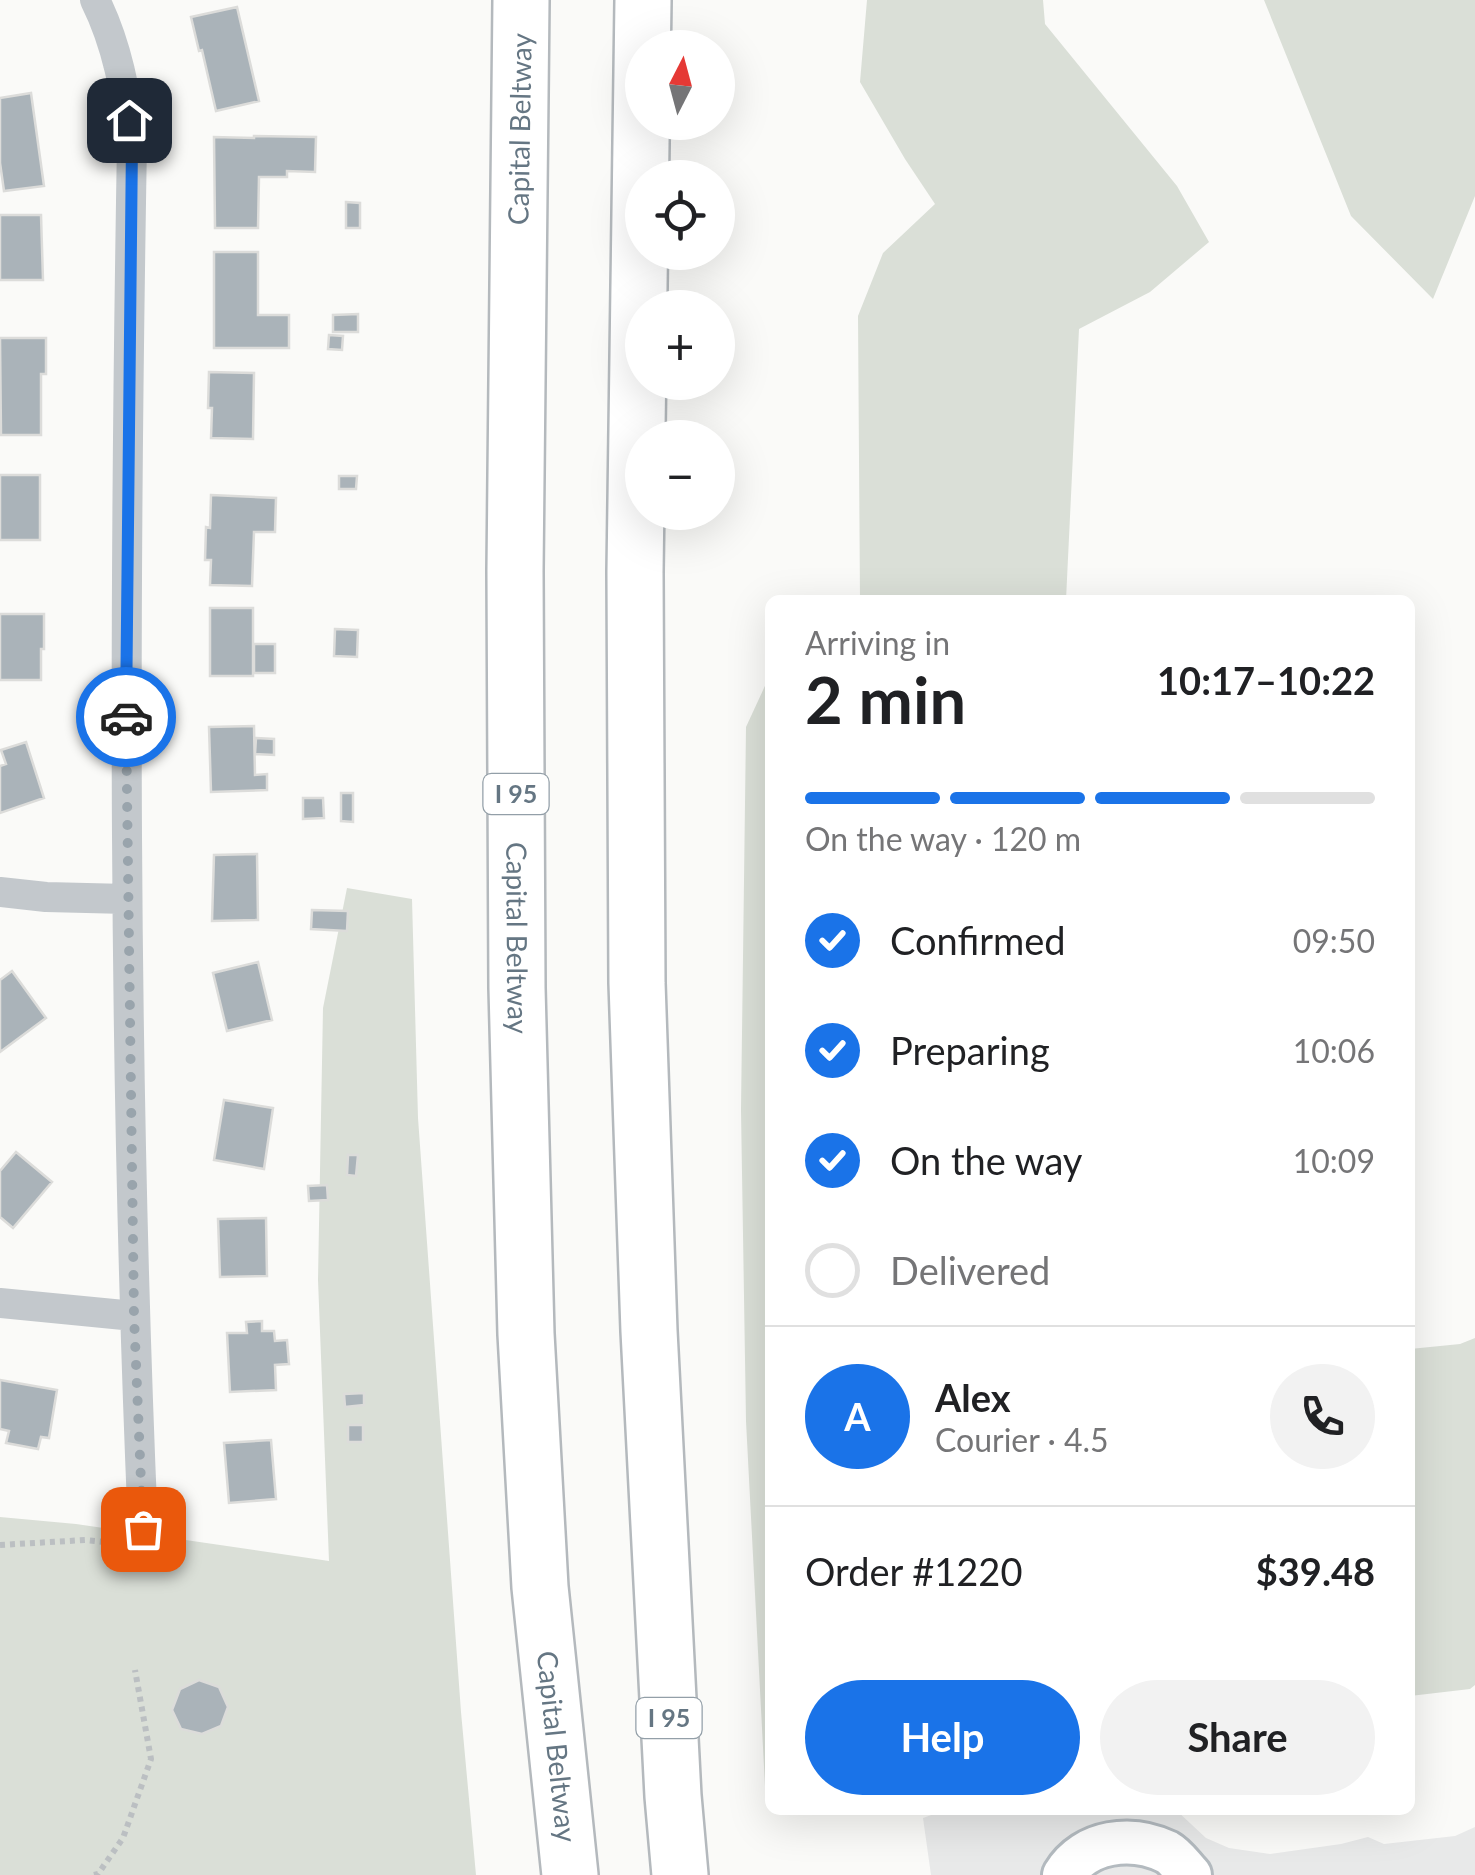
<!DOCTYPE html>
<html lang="en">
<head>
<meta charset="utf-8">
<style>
	body { margin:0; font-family:Lato,sans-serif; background:#f2f2f2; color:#202124; height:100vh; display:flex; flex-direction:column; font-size:38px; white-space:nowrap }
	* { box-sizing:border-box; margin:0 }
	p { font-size:32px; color:#757577 }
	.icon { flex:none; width:55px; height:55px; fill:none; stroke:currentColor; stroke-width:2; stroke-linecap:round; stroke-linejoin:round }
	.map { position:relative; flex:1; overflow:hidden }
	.sheet { position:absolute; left:765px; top:595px; width:650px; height:1220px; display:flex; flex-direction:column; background:#fff; border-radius:15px; box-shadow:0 10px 40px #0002 }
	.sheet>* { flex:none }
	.needle { width:65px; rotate:6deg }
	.controls { position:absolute; left:625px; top:30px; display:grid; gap:20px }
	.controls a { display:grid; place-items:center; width:110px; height:110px; border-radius:50%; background:#fff; box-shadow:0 10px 40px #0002; font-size:50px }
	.pin { position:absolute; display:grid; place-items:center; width:85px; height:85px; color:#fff; margin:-42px; border-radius:20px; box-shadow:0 5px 15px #0006 }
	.courier { position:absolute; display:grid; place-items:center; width:100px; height:100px; margin:-50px; border:8px solid #1a73e8; border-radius:50%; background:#fff; color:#222; box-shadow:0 2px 12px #0007 }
	.summary em { font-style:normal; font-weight:700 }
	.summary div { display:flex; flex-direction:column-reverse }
	.summary { display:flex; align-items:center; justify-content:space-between; height:170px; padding:0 40px }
	h1 { font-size:65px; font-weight:700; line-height:75px }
	.bar { display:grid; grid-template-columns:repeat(4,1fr); gap:15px 10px; align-content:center; height:120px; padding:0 40px }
	.bar i { height:12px; border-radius:8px; background:#e0e0e0 }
	.bar .active { background:#1a73e8 }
	.bar p { grid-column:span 4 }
	.line { display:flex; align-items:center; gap:25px; padding:0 40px; border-top:2px solid #e0e0e0 }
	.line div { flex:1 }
	.round { display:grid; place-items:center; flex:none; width:105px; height:105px; border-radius:52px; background:#f2f2f2 }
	ol { padding:0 40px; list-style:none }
	li { display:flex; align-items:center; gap:30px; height:110px }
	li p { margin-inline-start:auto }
	li .icon { padding:10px; border-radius:50%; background:#1a73e8; color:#fff; stroke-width:4 }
	li:last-child { color:#757577 }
	li i { width:55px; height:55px; border:5px solid #e0e0e0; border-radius:50% }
	.cta { display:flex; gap:20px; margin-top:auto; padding:20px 40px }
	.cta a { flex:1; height:115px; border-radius:60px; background:#1a73e8; color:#fff; font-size:40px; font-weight:700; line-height:115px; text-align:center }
	.cta a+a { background:#f2f2f2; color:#202124 }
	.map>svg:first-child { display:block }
</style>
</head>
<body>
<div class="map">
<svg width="1475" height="1875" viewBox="0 0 1475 1875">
	<rect width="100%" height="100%" fill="#fafaf8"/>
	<!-- built -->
	<path fill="#e8e9e9" d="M945 1810H1176L1206 1838 1229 1848 1270 1854 1341 1844 1368 1837 1384 1844 1455 1836 1475 1827V1875H931L923 1818Z"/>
	<!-- green -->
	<path fill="#dadfd7" d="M867 0H1043L1045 24 1177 186 1209 242 1150 292 1079 329 1066 600H860L858 316 883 253 935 204 905 159 860 82Z
		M1264 0H1475V196L1433 299 1351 216Z
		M770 675V1786H765L746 1421 741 1110 746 727Z
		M347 888 412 899 418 1118 461 1712 476 1875H0V1517L76 1524 329 1561 318 1280 323 1008Z
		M1475 1338V1685L1470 1689 1410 1696V1349L1460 1344Z"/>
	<!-- building -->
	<path fill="#aab3b9" stroke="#dcdcda" stroke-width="2.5" d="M237 7 259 101 216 111 202 50 199 51 191 17Z
		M31 93 44 186 4 191 0 163V98Z
		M254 136 316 137 315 172 287 171V177H259L258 228H215L214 137 254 138Z
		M346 202 360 203V228H346Z
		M0 215H41L43 280H0Z
		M214 252H258V315H289V348H214Z
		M358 314V332H333V315Z
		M329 335 343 336 342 350 328 349Z
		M0 338H46V374H41V435H1Z
		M209 372 254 373 253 439 211 438 212 408H208Z
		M0 475H40V540H0Z
		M339 476H357L356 489H339Z
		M211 495 276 498 275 532H254L252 586 210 585 211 560H205L206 527 210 528Z
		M210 608H253V676H210Z
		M0 614H44V649H41V680H0Z
		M335 629 358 630 357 657 334 656Z
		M254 644H275V673H254Z
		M254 726 255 775 267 774V790L211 792 209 727Z
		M256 738 274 739V755L255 754Z
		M26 742 44 798 0 813V766L6 764 1 750Z
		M341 793H353V822L341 821Z
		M303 798H323L324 818 303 819Z
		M257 854 258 920 212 921 214 855Z
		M312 910 348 911 347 931 311 929Z
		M258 962 272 1020 227 1031 213 973Z
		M12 971 46 1018 0 1052V980Z
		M224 1100 273 1108 264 1169 214 1160Z
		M16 1152 52 1182 13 1228 0 1217V1171Z
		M348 1155H358L356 1176 347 1175Z
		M327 1185 328 1200 309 1201 308 1186Z
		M266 1218 267 1276 220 1277 218 1219Z
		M262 1321V1331H274L275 1341 287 1340 289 1364 275 1365 276 1390 230 1392 227 1333H247L246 1322Z
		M0 1380 57 1390 49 1438 41 1437 38 1449 6 1443 9 1431 0 1429Z
		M364 1393V1405L345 1407 344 1394Z
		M348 1425H363V1442H348Z
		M271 1440 276 1499 229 1503 224 1443Z
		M199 1680 219 1687 228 1707 221 1726 202 1734 181 1729 172 1710 180 1689Z"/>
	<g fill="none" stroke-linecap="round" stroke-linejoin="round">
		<!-- secondary casing -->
		<g stroke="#b3babf" stroke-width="48">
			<path id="secondary" d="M1064 1875C1085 1840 1132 1835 1167 1852 1176 1857 1183 1868 1190 1875"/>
		</g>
		<!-- highway casing -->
		<g stroke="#b4b9bd" stroke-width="60">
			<g id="highway">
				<path id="s1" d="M521 0 515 571 517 988 526 1334 540 1587 570 1875"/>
				<path d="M643 0 635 572 637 983 649 1331 673 1796 680 1875"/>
			</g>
		</g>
		<!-- path -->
		<path stroke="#bbbfc2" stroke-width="6" stroke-dasharray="5 5" stroke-linecap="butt" d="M0 1545 85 1540 116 1543
			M94 1875 98 1874 123 1838 151 1759 135 1670"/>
		<!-- street -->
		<path stroke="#c3c8cc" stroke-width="30" d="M95 0C117 44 126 93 132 142 124 604 123 1067 143 1529
			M0 892 46 897 127 899
			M0 1303 134 1316"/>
		<!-- secondary -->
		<use href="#secondary" stroke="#fff" stroke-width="42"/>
		<!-- highway -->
		<use href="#highway" stroke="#fff" stroke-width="55"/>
	</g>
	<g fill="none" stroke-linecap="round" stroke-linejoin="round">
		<!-- done -->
		<path stroke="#99a4ac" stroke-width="10" stroke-dasharray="0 18" d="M126 717 134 1316 143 1529"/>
		<!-- route -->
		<path stroke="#1a73e8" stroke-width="12" d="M126 717 132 142 129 120"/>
	</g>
	<g text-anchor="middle" stroke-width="10" stroke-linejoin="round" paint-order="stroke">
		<!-- shield labels -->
		<g fill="#fff" stroke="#939fa8" stroke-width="2.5">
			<rect x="483.5" y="774" width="65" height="40" rx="8"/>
			<rect x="636.5" y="1698" width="65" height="40" rx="8"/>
		</g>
		<g font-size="25" font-weight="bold" fill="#657683">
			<text x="516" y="803">I 95</text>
			<text x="669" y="1727">I 95</text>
		</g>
		<!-- street labels -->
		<g font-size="28" fill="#657683" stroke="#fff">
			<text transform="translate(520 129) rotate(-89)" y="10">Capital Beltway</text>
			<text dy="10" stroke="none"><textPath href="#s1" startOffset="938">Capital Beltway</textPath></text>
			<text dy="10" stroke="none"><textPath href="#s1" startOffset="1748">Capital Beltway</textPath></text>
		</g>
	</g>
</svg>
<div class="controls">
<a><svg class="needle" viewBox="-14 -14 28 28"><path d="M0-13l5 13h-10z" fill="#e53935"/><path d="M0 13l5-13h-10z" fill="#757577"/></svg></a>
<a><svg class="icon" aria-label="locate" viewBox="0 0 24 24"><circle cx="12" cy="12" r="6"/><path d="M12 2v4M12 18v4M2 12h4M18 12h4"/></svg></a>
<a>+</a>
<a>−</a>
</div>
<div class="pin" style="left:143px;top:1529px;background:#ea580c"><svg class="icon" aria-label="bag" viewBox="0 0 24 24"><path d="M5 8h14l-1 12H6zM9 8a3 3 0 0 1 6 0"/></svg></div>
<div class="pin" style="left:129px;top:120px;background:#1f2937"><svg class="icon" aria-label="home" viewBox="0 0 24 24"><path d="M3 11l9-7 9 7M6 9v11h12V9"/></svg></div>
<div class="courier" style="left:126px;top:717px"><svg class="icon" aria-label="car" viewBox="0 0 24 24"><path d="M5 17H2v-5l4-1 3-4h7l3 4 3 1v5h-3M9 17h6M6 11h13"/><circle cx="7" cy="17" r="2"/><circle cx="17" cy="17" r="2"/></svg></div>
<section class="sheet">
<div class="summary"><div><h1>2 min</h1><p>Arriving in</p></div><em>10:17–10:22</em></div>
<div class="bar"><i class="active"></i><i class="active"></i><i class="active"></i><i></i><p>On the way · 120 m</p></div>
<ol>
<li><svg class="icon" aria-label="check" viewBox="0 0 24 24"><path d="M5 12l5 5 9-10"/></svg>Confirmed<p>09:50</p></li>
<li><svg class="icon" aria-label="check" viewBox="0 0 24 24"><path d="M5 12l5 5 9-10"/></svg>Preparing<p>10:06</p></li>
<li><svg class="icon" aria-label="check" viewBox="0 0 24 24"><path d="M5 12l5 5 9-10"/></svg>On the way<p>10:09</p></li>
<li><i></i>Delivered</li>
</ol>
<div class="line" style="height:180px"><b class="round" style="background:#1a73e8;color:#fff">A</b><div><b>Alex</b><p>Courier · 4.5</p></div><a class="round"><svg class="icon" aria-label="phone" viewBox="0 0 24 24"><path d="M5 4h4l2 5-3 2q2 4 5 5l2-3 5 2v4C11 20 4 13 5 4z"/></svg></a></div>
<div class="line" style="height:130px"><div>Order #1220</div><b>$39.48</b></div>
<div class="cta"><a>Help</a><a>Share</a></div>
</section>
</div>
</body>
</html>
